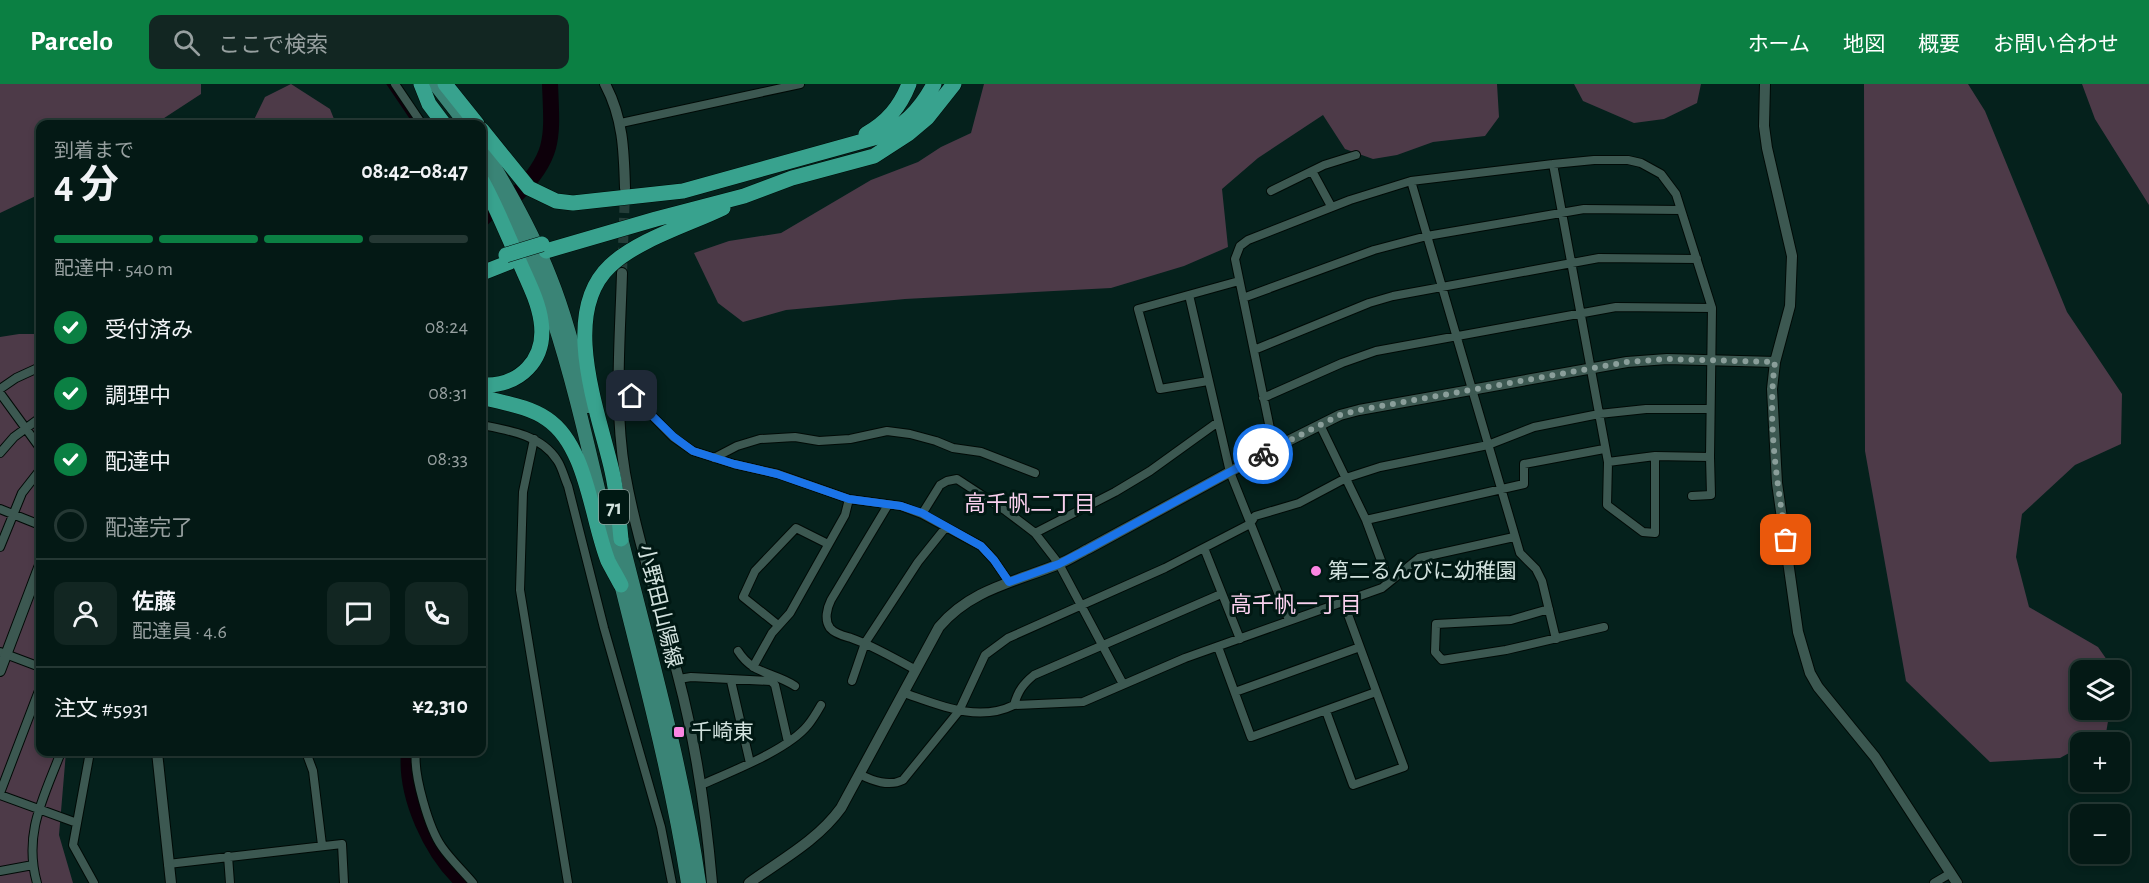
<!DOCTYPE html>
<html lang="ja">
<head>
<meta charset="utf-8">
<style>
	body { margin:0; font-family:"Alegreya Sans","Noto Sans JP",sans-serif; background:#122622; color:#f1f3f6; height:100vh; display:flex; flex-direction:column; font-size:22px; white-space:nowrap }
	* { box-sizing:border-box; margin:0 }
	p { font-size:20px; color:#97a0a0 }
	.icon { flex:none; width:33px; height:33px; fill:none; stroke:currentColor; stroke-width:2; stroke-linecap:round; stroke-linejoin:round }
	.map { position:relative; flex:1; overflow:hidden }
	.details { position:absolute; left:36px; top:36px; width:450px; height:636px; display:flex; flex-direction:column; background:#041915; border-radius:12px; box-shadow:0 3px 9px #0003,0 0 0 2px #253834 }
	.details>* { flex:none }
	.buttons { position:absolute; left:2070px; top:576px; display:grid; gap:12px }
	.buttons a { display:grid; place-items:center; width:60px; height:60px; border-radius:12px; background:#041915; box-shadow:0 3px 9px #0003,0 0 0 2px #253834; font-size:30px }
	.pin { position:absolute; display:grid; place-items:center; width:51px; height:51px; color:#fff; margin:-26px; border-radius:12px; box-shadow:0 3px 9px #0006 }
	.courier { position:absolute; display:grid; place-items:center; width:60px; height:60px; margin:-30px; border:4px solid #1a73e8; border-radius:50%; background:#fff; color:#222; box-shadow:0 2px 8px #0007 }
	.overview em { font-style:normal; font-weight:700 }
	.overview div { display:flex; flex-direction:column-reverse }
	.overview { display:flex; align-items:center; justify-content:space-between; height:102px; padding:0 18px }
	h1 { font-size:39px; font-weight:700; line-height:45px }
	.bar { display:grid; grid-template-columns:repeat(4,1fr); gap:9px 6px; align-content:center; height:72px; padding:0 18px }
	.bar i { height:8px; border-radius:4px; background:#253834 }
	.bar .active { background:#0b8043 }
	.bar p { grid-column:span 4 }
	.line { display:flex; align-items:center; gap:15px; padding:0 18px; border-top:2px solid #253834 }
	.line div { flex:1 }
	.round { display:grid; place-items:center; flex:none; width:63px; height:63px; border-radius:12px; background:#122622 }
	ol { padding:0 18px; list-style:none }
	li { display:flex; align-items:center; gap:18px; height:66px }
	li p { margin-inline-start:auto }
	li .icon { padding:6px; border-radius:50%; background:#0b8043; color:#fff; stroke-width:4 }
	li:last-child { color:#97a0a0 }
	li i { width:33px; height:33px; border:3px solid #253834; border-radius:50% }
	header { display:flex; align-items:center; gap:36px; box-sizing:border-box; height:84px; padding:0 30px; background:#0b8043; color:#fff }
	header strong { font-size:28px }
	nav { display:flex; gap:33px; margin-inline-start:auto; font-size:21px }
	.search { width:420px; height:54px; background:#122622; display:flex; align-items:center; gap:15px; box-sizing:border-box; padding:0 21px; border-radius:12px; color:#97a0a0; font-size:22px }
	.map>svg:first-child { display:block }
</style>
</head>
<body>
<header>
<strong>Parcelo</strong>
<div class="search"><svg class="icon" aria-label="search" viewBox="0 0 24 24"><circle cx="10" cy="10" r="6"/><path d="M15 15l6 6"/></svg>ここで検索</div>
<nav><a>ホーム</a><a>地図</a><a>概要</a><a>お問い合わせ</a></nav>
</header>
<div class="map">
<svg width="2149" height="799" viewBox="0 0 2149 799">
	<rect width="100%" height="100%" fill="#05211c"/>
	<!-- green -->
	<path fill="#4d3a48" d="M0 0H201V10L155 40H40V110L0 129Z
		M291 0 330 25 336 40H252L265 13Z
		M984 0H1497L1499 33 1485 52 1433 58 1397 71 1373 75 1345 65 1323 31 1258 74 1222 105 1228 163 1184 182 1111 204 905 215 786 226 743 238 718 219 694 169 729 157 781 149 871 96 918 78 941 63 971 49Z
		M1574 0H1701L1697 19 1664 35 1634 39 1583 17Z
		M1864 0H1968L1985 27 2067 228 2122 310 2121 360 2075 381 2022 430 2016 473 2029 523 2098 563 2114 586H2080V626H2110L2106 649 2089 658H2080V663L2060 674 1990 678 1906 597 1865 367Z
		M2082 0H2149V121L2095 35Z
		M19 250H40V668H66L59 751 73 799H0V253Z"/>
	<g fill="none" stroke-linecap="round" stroke-linejoin="round">
		<!-- stream -->
		<path stroke="#0d000a" stroke-width="3" d="M388 0 415 40"/>
		<!-- river -->
		<path stroke="#0d000a" stroke-width="16" d="M517 110C556 71 552 52 550 0
			M482 135 486 131
			M409 668C405 712 431 769 464 799"/>
		<!-- tertiary-tunnel -->
		<path stroke="#243e39" stroke-width="10" stroke-dasharray="10 5" stroke-linecap="butt" d="M622 189 625 109"/>
		<!-- minor casing -->
		<g stroke="#000a06" stroke-width="10">
			<path id="minor" d="M395 0 422 40
				M621 39 800 0
				M1553 80 1608 378 1607 421 1643 448 1655 449V372
				M1312 87 1331 122
				M1411 97 1520 469 1536 485 1542 497 1556 555
				M1271 107 1324 81 1356 71
				M1189 211 1230 388 1289 536
				M1243 214 1374 166 1427 152 1584 125 1681 126
				M1254 266 1369 219 1393 212 1599 174 1697 175
				M1208 297 1160 305 1138 225 1239 197
				M619 298 673 353 693 367 734 380 778 390 849 415 901 422 922 430 981 462 994 476 1009 498
				M0 305 16 294 40 283
				M0 309 40 364
				M1263 314 1342 279 1376 267 1616 223 1712 224
				M482 341C508 346 541 351 557 376 562 383 564 393 568 402L604 544 661 743 672 799
				M1320 341 1366 436 1389 498
				M534 355 523 408 520 506 568 799
				M1274 364 1235 175 1240 162 1248 156 1350 116 1411 97 1553 80 1594 76H1628L1641 79 1661 90 1676 110 1712 224 1710 373 1655 372 1608 378
				M0 369 14 353 40 334
				M714 374 737 362 760 355 795 353 819 357 850 355 887 347 910 350 936 357 953 364 981 368 1035 389
				M1692 412 1711 411 1710 373
				M888 421 831 516C827 524 824 536 830 544 835 550 844 552 851 554 874 562 895 575 916 586
				M0 425 40 441
				M922 430 940 401 947 397 957 395 1006 427 1035 449 1059 480 1123 600
				M1366 436 1524 400V380L1604 365
				M1035 449 1115 408 1150 387 1218 338
				M0 463 22 409 40 386
				M1204 464 1240 555
				M1549 525 1511 536 1436 540 1435 568 1442 576 1506 566 1604 543
				M778 541 743 513 755 487 796 444 828 460
				M1218 563 1251 653 1376 608
				M738 567C753 591 774 588 795 602
				M0 568 40 583
				M753 583 772 549 790 529 845 431 849 415
				M679 595 691 593 771 597 775 601 788 658
				M731 597 750 679
				M852 597 865 559 918 478 946 443
				M1235 608 1360 563
				M904 609C939 621 978 639 1014 621L1083 618 1185 574 1382 504 1419 474 1514 453
				M1014 621C1018 607 1023 600 1034 591L1221 510
				M1326 627 1353 701 1404 683 1343 517
				M90 668 73 761 94 799
				M306 668 313 687 322 761
				M416 668C413 690 429 745 442 763 451 776 463 787 473 799
				M859 690C873 697 889 703 903 696L959 627 985 571 1008 554 1165 484 1250 440 1255 432 1299 419 1346 394 1380 383 1488 361 1534 343 1599 330 1646 325H1710
				M701 701C730 688 788 666 808 641 813 635 817 628 821 621
				M0 709 40 604
				M0 711 77 739
				M228 772 230 799
				M168 780 342 760 344 799
				M0 787 33 781
				M37 799C23 749 44 713 61 668
				M1934 799 1951 789"/>
		</g>
		<!-- tertiary casing -->
		<g stroke="#000a06" stroke-width="12">
			<path id="tertiary" d="M605 0C623 34 624 66 625 104
				M1765 0 1764 42 1767 64 1792 172 1790 222 1775 278 1772 305 1777 399 1798 548 1810 589 1818 603 1875 673 1957 799
				M622 189C620 256 614 323 625 389 637 458 661 525 678 592 696 660 706 729 712 799
				M0 587 40 481
				M157 668 171 799
				M749 799C781 776 818 756 841 724L939 543C971 505 1015 498 1059 480 1069 476 1078 470 1088 465L1274 364 1340 331 1359 326 1627 278 1667 275 1775 278"/>
		</g>
		<!-- primary casing -->
		<g stroke="#000a06" stroke-width="15">
			<path id="primary" d="M435 0 466 40
				M482 62C507 104 532 147 550 193 567 235 577 279 588 322
				M482 83C555 190 580 334 611 459 638 571 670 684 688 799
				M619 446C648 563 682 680 699 799"/>
		</g>
		<!-- motorway casing -->
		<g stroke="#000a06" stroke-width="16">
			<path id="motorway" d="M421 0 429 20 444 40
				M445 0 477 40
				M482 46 529 104 556 117 573 119 683 107 881 52C905 42 922 23 934 0
				M866 50C887 38 900 23 909 0
				M482 97C496 122 507 150 519 177 527 196 538 216 541 237 547 276 519 303 482 301
				M546 167 656 135 744 112 792 94 874 72 908 50 927 34 954 0
				M482 189 510 178
				M482 313C503 319 528 322 547 335 587 362 591 434 608 477 612 485 617 493 621 501
				M621 455C619 432 617 409 612 387 599 329 559 230 610 182 637 156 690 140 723 124"/>
		</g>
		<!-- minor -->
		<use href="#minor" stroke="#3c5851" stroke-width="8"/>
		<!-- tertiary -->
		<use href="#tertiary" stroke="#3c5851" stroke-width="10"/>
		<!-- primary -->
		<use href="#primary" stroke="#3a8476" stroke-width="14"/>
		<!-- motorway -->
		<use href="#motorway" stroke="#38a28e" stroke-width="15"/>
		<!-- motorway-bridge casing -->
		<g stroke="#000a06" stroke-width="16" stroke-linecap="butt">
			<path id="motorway-bridge" d="M506 171 542 160"/>
		</g>
		<!-- motorway-bridge -->
		<use href="#motorway-bridge" stroke="#38a28e" stroke-width="15"/>
	</g>
	<g fill="none" stroke-linecap="round" stroke-linejoin="round">
		<!-- done -->
		<path stroke="#8a9e9a" stroke-width="6" stroke-dasharray="0 10.8" d="M1263 370 1340 331 1359 326 1627 278 1667 275 1775 278C1767 337 1777 397 1786 456"/>
		<!-- route -->
		<path stroke="#1a73e8" stroke-width="8" d="M632 312 674 353 693 367 734 380 777 390 849 415 901 422 922 429 981 462 994 476 1009 498 1059 480 1088 465 1263 370"/>
	</g>
	<!-- markers -->
	<g fill="#fc86e3" stroke="#001813" stroke-width="2">
		<circle cx="1316" cy="487" r="6"/>
		<rect x="673" y="642" width="12" height="12" rx="3"/>
	</g>
	<g text-anchor="middle" stroke-width="6" stroke-linejoin="round" paint-order="stroke">
		<!-- shield labels -->
		<rect fill="#001813" stroke="#93a5a1" stroke-width="1.5" x="599" y="406" width="30" height="34" rx="4.5"/>
		<g font-size="20" font-weight="bold" fill="#d2e2de">
			<text x="614" y="430">71</text>
		</g>
		<!-- poi labels -->
		<g font-size="21" fill="#d2e2de" stroke="#001813" text-anchor="start">
			<text x="1328" y="494">第二るんびに幼稚園</text>
			<text x="691" y="655">千崎東</text>
		</g>
		<!-- street labels -->
		<g font-size="21" fill="#d2e2de" stroke="#001813">
			<text transform="translate(660 522) rotate(76)" y="7">小野田山陽線</text>
		</g>
		<!-- neighbourhood labels -->
		<g font-size="22" fill="#f9d0ee" stroke="#001813">
			<text x="1030" y="427">高千帆二丁目</text>
			<text x="1296" y="528">高千帆一丁目</text>
		</g>
	</g>
</svg>
<div class="buttons">
<a><svg class="icon" aria-label="layers" viewBox="0 0 24 24"><path d="M12 4l9 5-9 5-9-5zM3 14l9 5 9-5"/></svg></a>
<a>+</a>
<a>−</a>
</div>
<div class="pin" style="left:1786px;top:456px;background:#ea580c"><svg class="icon" aria-label="bag" viewBox="0 0 24 24"><path d="M5 8h14l-1 12H6zM9 8a3 3 0 0 1 6 0"/></svg></div>
<div class="pin" style="left:632px;top:312px;background:#1f2937"><svg class="icon" aria-label="home" viewBox="0 0 24 24"><path d="M3 11l9-7 9 7M6 9v11h12V9"/></svg></div>
<div class="courier" style="left:1263px;top:370px"><svg class="icon" aria-label="bike" viewBox="0 0 24 24"><circle cx="6" cy="16" r="4"/><circle cx="18" cy="16" r="4"/><path d="M6 16l4-8h5l3 8M10 8l3 8H6M13 5h3"/></svg></div>
<section class="details">
<div class="overview"><div><h1>4 分</h1><p>到着まで</p></div><em>08:42–08:47</em></div>
<div class="bar"><i class="active"></i><i class="active"></i><i class="active"></i><i></i><p>配達中 · 540 m</p></div>
<ol>
<li><svg class="icon" aria-label="check" viewBox="0 0 24 24"><path d="M5 12l5 5 9-10"/></svg>受付済み<p>08:24</p></li>
<li><svg class="icon" aria-label="check" viewBox="0 0 24 24"><path d="M5 12l5 5 9-10"/></svg>調理中<p>08:31</p></li>
<li><svg class="icon" aria-label="check" viewBox="0 0 24 24"><path d="M5 12l5 5 9-10"/></svg>配達中<p>08:33</p></li>
<li><i></i>配達完了</li>
</ol>
<div class="line" style="height:108px"><a class="round"><svg class="icon" aria-label="person" viewBox="0 0 24 24"><circle cx="12" cy="8" r="4"/><path d="M4 21q1-7 8-7t8 7"/></svg></a><div><b>佐藤</b><p>配達員 · 4.6</p></div><a class="round"><svg class="icon" aria-label="chat" viewBox="0 0 24 24"><path d="M4 5h16v11H9l-5 4z"/></svg></a><a class="round"><svg class="icon" aria-label="phone" viewBox="0 0 24 24"><path d="M5 4h4l2 5-3 2q2 4 5 5l2-3 5 2v4C11 20 4 13 5 4z"/></svg></a></div>
<div class="line" style="height:78px"><div>注文 #5931</div><b>¥2,310</b></div>
</section>
</div>
</body>
</html>
